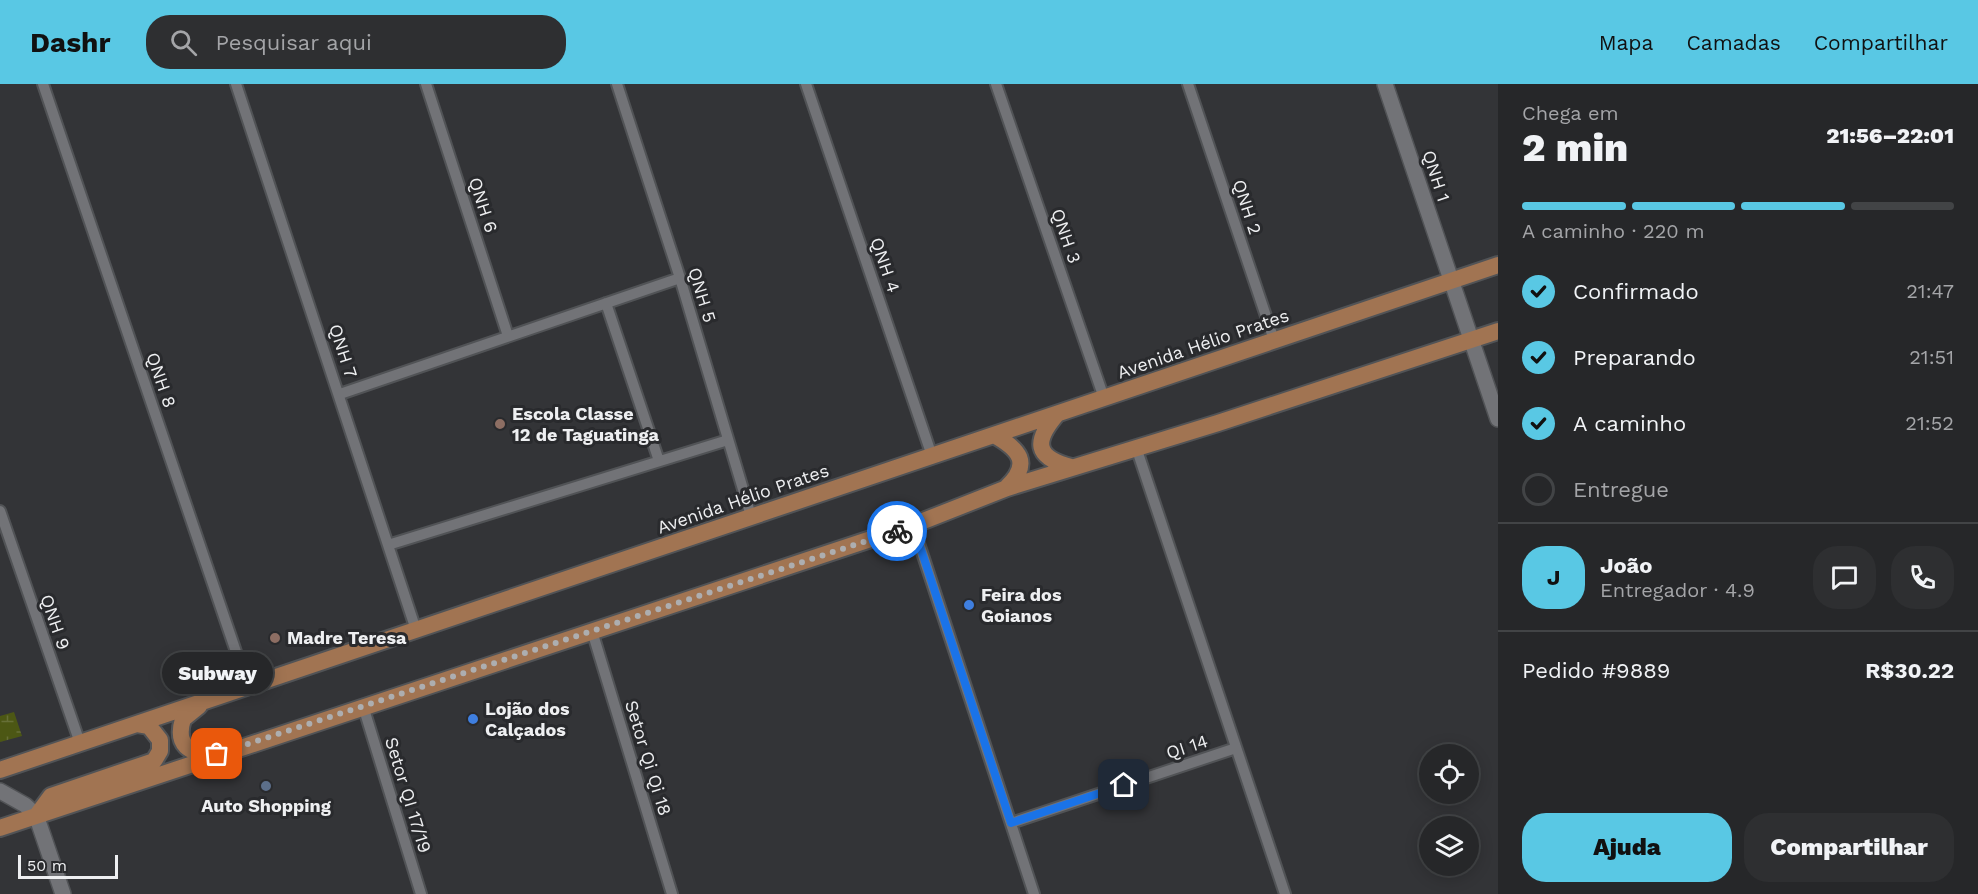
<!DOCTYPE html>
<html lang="pt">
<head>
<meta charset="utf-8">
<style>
	body { margin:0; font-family:"Work Sans",sans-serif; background:#2e2f31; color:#f1f3f6; height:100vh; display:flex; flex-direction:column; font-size:22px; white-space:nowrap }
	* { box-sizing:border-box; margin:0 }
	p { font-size:20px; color:#a4a5a8 }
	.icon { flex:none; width:33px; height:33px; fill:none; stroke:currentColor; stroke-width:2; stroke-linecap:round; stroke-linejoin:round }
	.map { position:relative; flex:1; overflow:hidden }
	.panel { display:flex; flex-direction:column; background:#262729; width:480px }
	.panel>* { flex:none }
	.controls { position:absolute; left:1419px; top:660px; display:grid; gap:12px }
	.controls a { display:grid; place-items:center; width:60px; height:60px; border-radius:50%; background:#262729; box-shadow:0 3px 15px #0003,0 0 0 2px #424446; font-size:30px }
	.scale { position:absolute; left:18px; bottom:15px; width:100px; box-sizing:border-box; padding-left:6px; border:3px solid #eeeff1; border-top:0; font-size:16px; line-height:21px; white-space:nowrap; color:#eeeff1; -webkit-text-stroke:4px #292a2d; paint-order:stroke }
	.pin { position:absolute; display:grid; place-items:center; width:51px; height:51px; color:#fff; margin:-26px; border-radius:12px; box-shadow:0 3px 9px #0006 }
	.courier { position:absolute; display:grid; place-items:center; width:60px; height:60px; margin:-30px; border:4px solid #1a73e8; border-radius:50%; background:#fff; color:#222; box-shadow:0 2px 8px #0007 }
	.bubble { position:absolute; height:42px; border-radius:21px; background:#262729; box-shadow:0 3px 15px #0003,0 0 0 2px #424446; font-size:20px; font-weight:800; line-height:42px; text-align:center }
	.overview em { font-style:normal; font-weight:800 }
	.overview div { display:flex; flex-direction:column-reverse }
	.overview { display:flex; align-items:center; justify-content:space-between; height:102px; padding:0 24px }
	h1 { font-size:39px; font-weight:800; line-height:45px }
	.bar { display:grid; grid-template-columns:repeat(4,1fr); gap:9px 6px; align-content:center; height:72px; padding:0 24px }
	.bar i { height:8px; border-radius:4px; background:#424446 }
	.bar .selected { background:#59c8e4 }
	.bar p { grid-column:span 4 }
	.line { display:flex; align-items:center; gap:15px; padding:0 24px; border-top:2px solid #424446 }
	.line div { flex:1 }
	.round { display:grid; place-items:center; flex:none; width:63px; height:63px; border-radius:24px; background:#2e2f31 }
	ol { padding:0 24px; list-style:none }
	li { display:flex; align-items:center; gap:18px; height:66px }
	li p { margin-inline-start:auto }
	li .icon { padding:6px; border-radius:50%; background:#59c8e4; color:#111; stroke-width:4 }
	li:last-child { color:#a4a5a8 }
	li i { width:33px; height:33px; border:3px solid #424446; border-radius:50% }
	.cta { display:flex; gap:12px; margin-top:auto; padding:12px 24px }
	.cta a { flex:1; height:69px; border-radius:24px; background:#59c8e4; color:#111; font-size:24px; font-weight:800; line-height:69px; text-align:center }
	.cta a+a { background:#2e2f31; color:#f1f3f6 }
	header { display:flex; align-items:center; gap:36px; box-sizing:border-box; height:84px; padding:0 30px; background:#59c8e4; color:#111 }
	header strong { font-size:28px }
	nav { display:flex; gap:33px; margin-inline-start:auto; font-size:21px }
	.search { width:420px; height:54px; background:#2e2f31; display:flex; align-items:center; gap:15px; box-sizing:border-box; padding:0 21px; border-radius:24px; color:#a4a5a8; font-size:22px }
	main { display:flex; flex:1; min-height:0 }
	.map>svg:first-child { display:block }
</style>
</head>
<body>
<header>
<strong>Dashr</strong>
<div class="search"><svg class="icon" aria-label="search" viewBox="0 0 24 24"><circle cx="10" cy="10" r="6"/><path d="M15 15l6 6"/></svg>Pesquisar aqui</div>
<nav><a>Mapa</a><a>Camadas</a><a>Compartilhar</a></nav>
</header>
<main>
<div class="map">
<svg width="1498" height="810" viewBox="0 0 1498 810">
	<defs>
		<pattern id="wetland-marsh" width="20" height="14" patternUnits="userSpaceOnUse" patternTransform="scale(1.5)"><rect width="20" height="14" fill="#4c5714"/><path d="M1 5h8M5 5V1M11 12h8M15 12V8" fill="none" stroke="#666f37"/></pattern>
	</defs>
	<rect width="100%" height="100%" fill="#333437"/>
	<!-- wetland -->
	<path fill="url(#wetland-marsh)" d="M14 628 22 652 0 658V632Z"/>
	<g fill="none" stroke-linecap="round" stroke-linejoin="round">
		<!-- street casing -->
		<g stroke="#515356" stroke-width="14">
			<path id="street" d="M43 0 248 603
				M236 0 416 546
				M426 0 508 252
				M617 0 680 194 751 432
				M806 0 932 372
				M996 0 1104 314
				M1188 0 1274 256
				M606 219 659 377
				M340 310 680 194
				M1136 363 1285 810
				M0 427 80 659
				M913 441 1034 810
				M388 461 728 356
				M592 547 672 810
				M363 622 421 810
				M1011 739 1236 664"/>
		</g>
		<!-- secondary casing -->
		<g stroke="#515356" stroke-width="18">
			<path id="secondary" d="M1385 0 1498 335
				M0 707 25 721 36 731 63 810"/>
		</g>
		<!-- primary casing -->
		<g stroke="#515356" stroke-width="20">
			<path id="primary" d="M1057 330C1034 357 1034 373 1071 383
				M994 351C1019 365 1032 379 1007 403
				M199 622 183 635C175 661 189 670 213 670
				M0 686 1498 181
				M37 731 51 712 154 677 160 667V656L149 642 137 640
				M0 744 913 441 1007 404 1218 339 1498 247"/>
		</g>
		<!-- street -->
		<use href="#street" stroke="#727377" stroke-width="10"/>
		<!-- secondary -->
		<use href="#secondary" stroke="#727377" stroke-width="15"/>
		<!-- primary -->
		<use href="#primary" stroke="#a17452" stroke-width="16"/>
	</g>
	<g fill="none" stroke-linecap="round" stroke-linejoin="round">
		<!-- done -->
		<path stroke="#adaeb0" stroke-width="6" stroke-dasharray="0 10.8" d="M217 670 897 447"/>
		<!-- route -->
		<path stroke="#1a73e8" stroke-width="8" d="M897 447 913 441 1011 739 1124 701"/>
	</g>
	<!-- markers -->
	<g fill="#8d6e63" stroke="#292a2d" stroke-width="2">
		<circle cx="500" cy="340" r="6"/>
		<circle cx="275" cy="554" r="6"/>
	</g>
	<g fill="#3f7fe0" stroke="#292a2d" stroke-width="2">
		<circle cx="969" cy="521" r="6"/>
		<circle cx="473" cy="635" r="6"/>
	</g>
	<circle fill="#5c6f8a" stroke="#292a2d" stroke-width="2" cx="266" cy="702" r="6"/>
	<g text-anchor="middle" stroke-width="6" stroke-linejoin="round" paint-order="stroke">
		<!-- street labels -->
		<g font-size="18" fill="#eeeff1" stroke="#292a2d">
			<text transform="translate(1436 92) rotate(72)" y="6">QNH 1</text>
			<text transform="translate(483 121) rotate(72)" y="6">QNH 6</text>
			<text transform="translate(1247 123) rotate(72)" y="6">QNH 2</text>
			<text transform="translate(1066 152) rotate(71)" y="6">QNH 3</text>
			<text transform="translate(885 181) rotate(71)" y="6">QNH 4</text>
			<text transform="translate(702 211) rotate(73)" y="6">QNH 5</text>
			<text transform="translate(1203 260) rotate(-19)" y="6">Avenida Hélio Prates</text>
			<text transform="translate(343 267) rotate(72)" y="6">QNH 7</text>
			<text transform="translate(161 296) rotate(71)" y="6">QNH 8</text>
			<text transform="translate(743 415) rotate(-19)" y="6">Avenida Hélio Prates</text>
			<text transform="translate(55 538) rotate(71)" y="6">QNH 9</text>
			<text transform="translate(1187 663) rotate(-18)" y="6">QI 14</text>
			<text transform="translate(648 674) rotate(73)" y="6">Setor Qi Qi 18</text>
			<text transform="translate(408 711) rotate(73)" y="6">Setor QI 17/19</text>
		</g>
		<!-- poi labels -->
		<g font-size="18" font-weight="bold" fill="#eeeff1" stroke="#292a2d" text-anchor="start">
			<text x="512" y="336">Escola Classe<tspan x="512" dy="21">12 de Taguatinga</tspan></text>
			<text x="981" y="517">Feira dos<tspan x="981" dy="21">Goianos</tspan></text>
			<text x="287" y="560">Madre Teresa</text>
			<text x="485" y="631">Lojão dos<tspan x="485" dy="21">Calçados</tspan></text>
			<text x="266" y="728" text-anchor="middle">Auto Shopping</text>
		</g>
	</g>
</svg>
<div class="controls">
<a><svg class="icon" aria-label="locate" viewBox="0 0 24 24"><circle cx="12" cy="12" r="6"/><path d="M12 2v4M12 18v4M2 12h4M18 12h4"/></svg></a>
<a><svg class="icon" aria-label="layers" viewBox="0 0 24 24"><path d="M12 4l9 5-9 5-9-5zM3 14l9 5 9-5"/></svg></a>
</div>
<div class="scale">50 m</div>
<div class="pin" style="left:217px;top:670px;background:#ea580c"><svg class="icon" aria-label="bag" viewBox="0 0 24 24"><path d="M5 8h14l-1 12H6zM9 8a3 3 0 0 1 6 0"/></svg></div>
<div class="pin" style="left:1124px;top:701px;background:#1f2937"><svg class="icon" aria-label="home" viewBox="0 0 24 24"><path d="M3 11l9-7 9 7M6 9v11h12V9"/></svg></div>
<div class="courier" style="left:897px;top:447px"><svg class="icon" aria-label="bike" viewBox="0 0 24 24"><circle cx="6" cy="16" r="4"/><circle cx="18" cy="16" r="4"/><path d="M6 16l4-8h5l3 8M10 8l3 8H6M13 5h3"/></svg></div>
<div class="bubble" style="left:162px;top:568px;width:111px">Subway</div>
</div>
<section class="panel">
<div class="overview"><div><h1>2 min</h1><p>Chega em</p></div><em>21:56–22:01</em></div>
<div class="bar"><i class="selected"></i><i class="selected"></i><i class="selected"></i><i></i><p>A caminho · 220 m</p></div>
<ol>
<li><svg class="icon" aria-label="check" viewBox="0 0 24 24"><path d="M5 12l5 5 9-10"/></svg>Confirmado<p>21:47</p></li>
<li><svg class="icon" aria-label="check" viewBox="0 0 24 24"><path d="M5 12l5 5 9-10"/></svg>Preparando<p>21:51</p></li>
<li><svg class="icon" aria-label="check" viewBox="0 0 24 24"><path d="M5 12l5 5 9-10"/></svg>A caminho<p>21:52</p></li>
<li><i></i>Entregue</li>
</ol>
<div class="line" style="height:108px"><b class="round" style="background:#59c8e4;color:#111">J</b><div><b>João</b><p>Entregador · 4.9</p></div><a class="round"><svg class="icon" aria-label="chat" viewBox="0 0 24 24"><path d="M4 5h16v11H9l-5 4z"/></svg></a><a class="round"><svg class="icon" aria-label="phone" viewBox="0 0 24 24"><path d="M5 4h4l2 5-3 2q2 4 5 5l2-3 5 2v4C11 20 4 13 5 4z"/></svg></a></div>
<div class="line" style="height:78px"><div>Pedido #9889</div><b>R$30.22</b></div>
<div class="cta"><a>Ajuda</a><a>Compartilhar</a></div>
</section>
</main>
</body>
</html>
